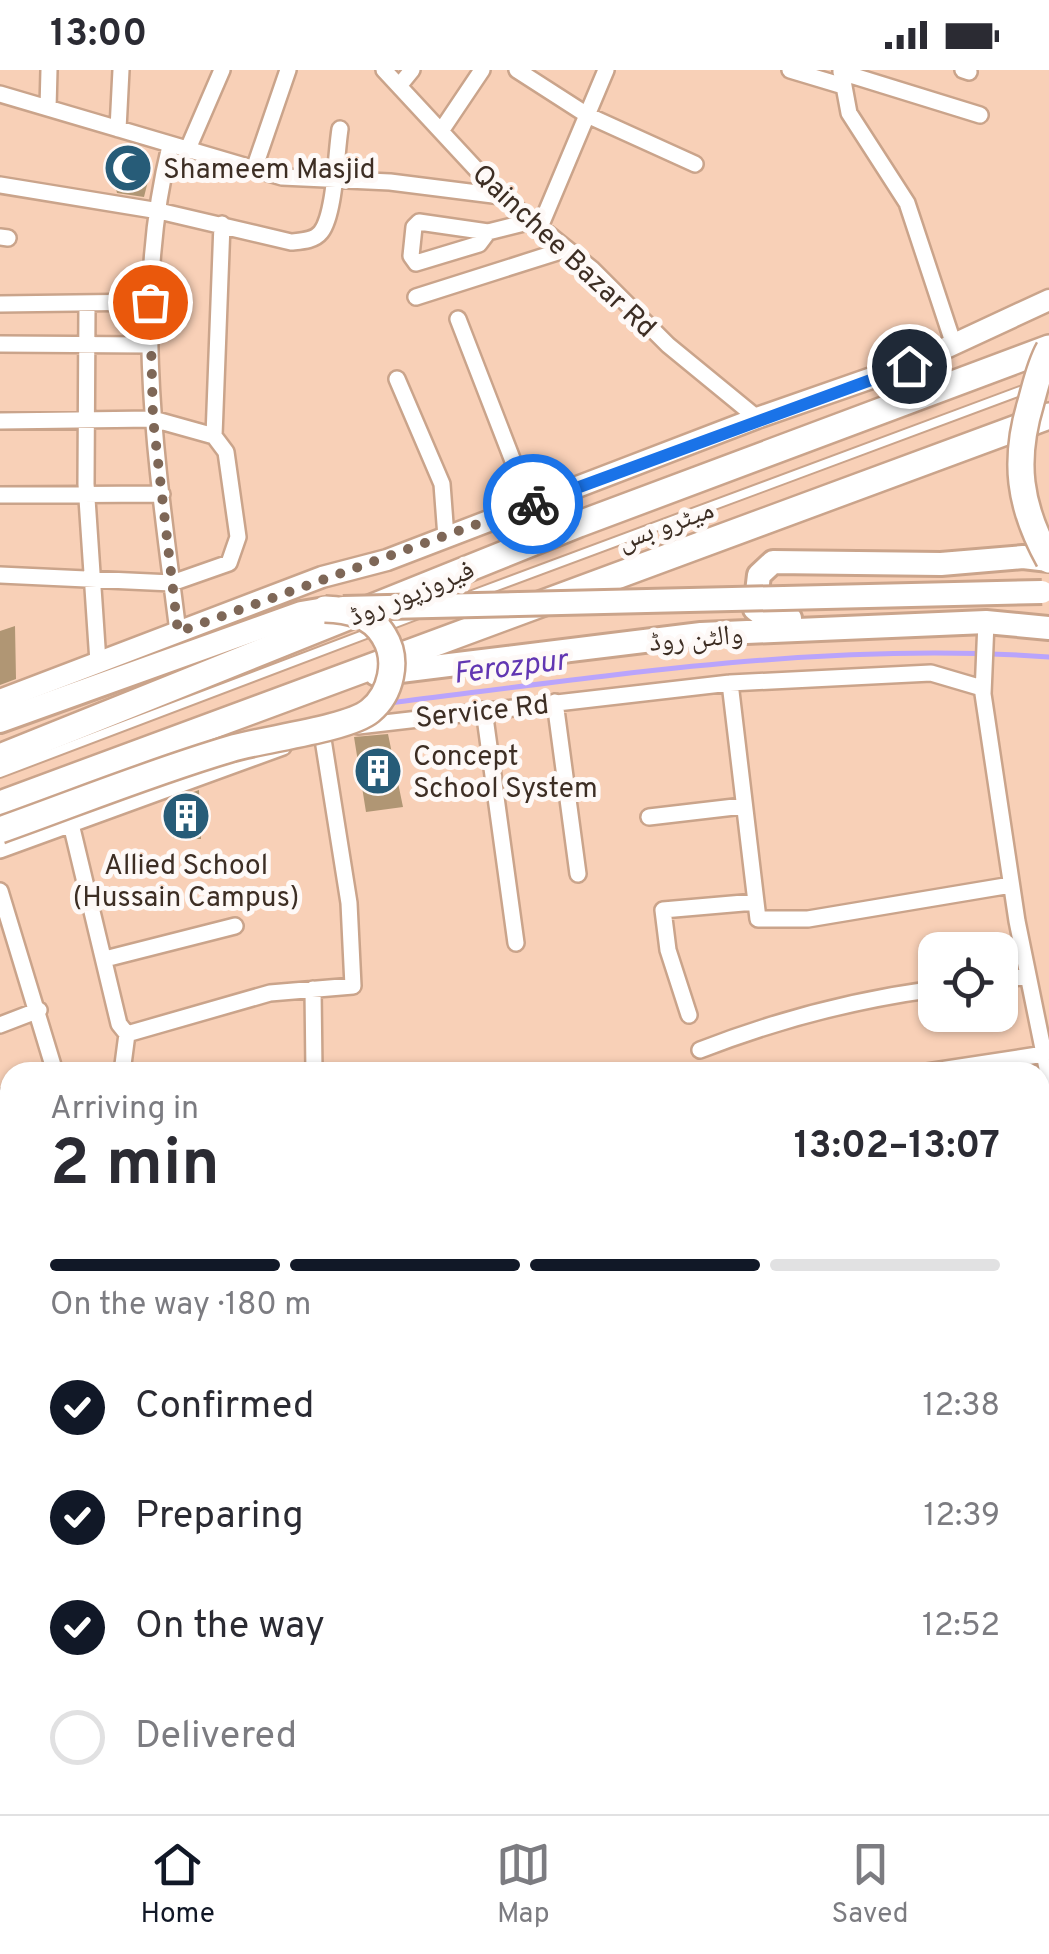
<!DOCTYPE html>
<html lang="en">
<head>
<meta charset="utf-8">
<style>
	body { margin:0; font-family:Overpass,"Noto Naskh Arabic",sans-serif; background:#f7f7f7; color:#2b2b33; height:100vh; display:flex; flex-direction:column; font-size:38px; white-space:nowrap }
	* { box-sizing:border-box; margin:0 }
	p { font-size:32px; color:#7c7c81 }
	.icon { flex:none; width:55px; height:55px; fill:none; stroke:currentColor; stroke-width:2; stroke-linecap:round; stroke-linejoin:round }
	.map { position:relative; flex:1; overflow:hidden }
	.details { position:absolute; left:0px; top:992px; width:1050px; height:752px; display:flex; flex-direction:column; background:#fff; border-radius:30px 30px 0 0; box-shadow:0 2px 8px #0004 }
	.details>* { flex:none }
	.fabs { position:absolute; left:918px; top:862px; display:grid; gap:20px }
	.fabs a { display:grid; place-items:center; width:100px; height:100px; border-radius:20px; background:#fff; box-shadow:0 2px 8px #0004; font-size:50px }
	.pin { position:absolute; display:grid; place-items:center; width:85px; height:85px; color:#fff; margin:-42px; border:5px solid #fff; border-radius:50%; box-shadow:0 2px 10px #0007 }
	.courier { position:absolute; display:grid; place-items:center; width:100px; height:100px; margin:-50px; border:8px solid #1a73e8; border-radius:50%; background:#fff; color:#222; box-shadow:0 2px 12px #0007 }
	.summary em { font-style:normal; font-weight:700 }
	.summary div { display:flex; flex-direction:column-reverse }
	.summary { display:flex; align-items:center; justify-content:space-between; height:170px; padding:0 50px }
	h1 { font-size:65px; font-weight:700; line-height:75px }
	.bar { display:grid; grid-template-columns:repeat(4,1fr); gap:15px 10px; align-content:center; height:120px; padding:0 50px }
	.bar i { height:12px; border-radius:8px; background:#e1e1e2 }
	.bar .active { background:#111827 }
	.bar p { grid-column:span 4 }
	ol { padding:0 50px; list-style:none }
	li { display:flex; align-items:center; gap:30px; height:110px }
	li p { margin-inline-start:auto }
	li .icon { padding:10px; border-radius:50%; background:#111827; color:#fff; stroke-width:4 }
	li:last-child { color:#7c7c81 }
	li i { width:55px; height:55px; border:5px solid #e1e1e2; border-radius:50% }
	.status { display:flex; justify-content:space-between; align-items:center; height:70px; padding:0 50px; background:#fff; direction:ltr }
	.status svg { height:28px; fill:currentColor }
	.menu { display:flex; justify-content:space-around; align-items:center; height:140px; border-top:2px solid #e1e1e2; background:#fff; font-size:28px; color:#7c7c81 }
	.menu a { display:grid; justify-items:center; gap:5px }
	.menu .active { color:#111827 }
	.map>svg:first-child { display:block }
</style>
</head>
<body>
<div class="status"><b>13:00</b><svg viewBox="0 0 49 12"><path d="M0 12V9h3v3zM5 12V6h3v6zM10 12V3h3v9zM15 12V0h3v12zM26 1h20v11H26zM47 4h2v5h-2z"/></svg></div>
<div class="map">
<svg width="1049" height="1744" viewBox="0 0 1049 1744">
	<rect width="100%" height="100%" fill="#f8d0b7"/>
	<!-- green -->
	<path fill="#e09563" d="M10 1079V1237L0 1234V1095Z"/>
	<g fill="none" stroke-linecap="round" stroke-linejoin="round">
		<!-- stream -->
		<path stroke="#b9a4fc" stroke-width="5" d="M390 633C607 606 830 571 1049 587"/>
	</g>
	<!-- building -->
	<path fill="#b09674" d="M137 77 148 111 144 127 117 123 108 85Z
		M15 556 16 609 0 615V561Z
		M388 664 403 737 366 742 354 667Z
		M199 720 201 769 173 768 171 730Z"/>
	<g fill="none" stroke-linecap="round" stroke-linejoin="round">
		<!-- service casing -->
		<g stroke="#caa48b" stroke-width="12">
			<path id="service" d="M467 527 1031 317
				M0 703 416 545"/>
		</g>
		<!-- minor casing -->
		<g stroke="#caa48b" stroke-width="20">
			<path id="minor" d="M384 0 501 126 592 199 668 275 757 348
				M517 0 587 45 695 94
				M790 0 840 15
				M841 0 849 43 907 133 954 275
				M963 0 969 2
				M841 2 980 45
				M399 16 412 0
				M0 24 282 107 390 112 501 126
				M48 38 49 0
				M118 59 121 0
				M441 61 482 0
				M170 76C130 236 158 401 178 562
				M187 81 222 0
				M254 99 288 0
				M0 115 159 141 291 172C301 171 314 171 321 162 335 144 336 84 340 59
				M540 157 606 0
				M488 162 479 174 416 193 411 186 414 157 419 152 488 162 532 151
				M0 167 8 168
				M416 227 567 179
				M0 234 150 232
				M87 235 86 414 98 592
				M458 249 530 435
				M0 274 149 275
				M397 309 442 414 446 467
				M0 351 153 349 214 366 226 382 238 467 229 493 172 513 0 505
				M214 366 222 154
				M0 425 162 424
				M986 552 983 624 1017 851 1049 1008
				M730 613 758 849H808L1011 815
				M555 632 578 804
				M484 640 516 873
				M358 656 730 613 931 603 982 618
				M649 747 743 736
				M71 754 119 954 127 964 122 1002
				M0 780 283 677
				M0 821 55 1002
				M105 889 235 856
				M1000 910 1028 906
				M313 919 314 1002
				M689 945 668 880 663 840 755 832
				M0 955 39 940
				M127 964 270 923 353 916 349 833 322 663
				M700 980C777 950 853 930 935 919
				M927 1002 1044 984
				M0 1028 10 1024
				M1040 1103 1049 1102
				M1040 1203 1049 1200
				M0 1245 10 1248
				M1040 1250 1049 1248
				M1040 1323 1049 1320
				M0 1363 10 1331
				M1040 1365 1049 1362
				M0 1404 10 1409
				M1040 1440 1049 1438
				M1040 1690 1049 1694
				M0 1700 10 1687
				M113 1735 128 1744
				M270 1735 274 1738
				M351 1735 365 1744
				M591 1735 604 1744
				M331 1744 337 1735
				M441 1744 448 1735
				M698 1744 702 1735
				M808 1744 811 1735
				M887 1744 890 1735
				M976 1744 978 1735"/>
		</g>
		<!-- tertiary casing -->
		<g stroke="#caa48b" stroke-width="25">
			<path id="tertiary" d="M0 630 322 507 387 490 757 348 909 295 1049 230"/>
		</g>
		<!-- secondary casing -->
		<g stroke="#caa48b" stroke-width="28">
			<path id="secondary" d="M790 548 768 549 755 539 759 505 773 492 941 494 1023 487 1049 490
				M376 604 701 564 986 552 1049 558
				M0 651 301 543 325 539"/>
		</g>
		<!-- primary casing -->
		<g stroke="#caa48b" stroke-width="30">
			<path id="primary" d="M0 687 579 454 1049 278
				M0 734 1049 346"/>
		</g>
		<!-- service -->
		<use href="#service" stroke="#fff" stroke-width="8"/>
		<!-- minor -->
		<use href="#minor" stroke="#fff" stroke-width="15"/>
		<!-- tertiary -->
		<use href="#tertiary" stroke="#fff" stroke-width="20"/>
		<!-- secondary -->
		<use href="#secondary" stroke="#fff" stroke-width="22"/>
		<!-- primary -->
		<use href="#primary" stroke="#fff" stroke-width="25"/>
		<!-- secondary-bridge casing -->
		<g stroke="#caa48b" stroke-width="28" stroke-linecap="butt">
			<path id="secondary-bridge" d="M343 538 1042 522"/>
		</g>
		<!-- primary-bridge casing -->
		<g stroke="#caa48b" stroke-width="30" stroke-linecap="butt">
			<path id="primary-bridge" d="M1049 279C1040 295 1036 314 1031 332 1013 391 1019 436 1049 490
				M0 760C76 733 152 702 230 679 263 669 348 659 370 641 391 624 399 590 384 566 371 544 348 540 325 539"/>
		</g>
		<!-- secondary-bridge -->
		<use href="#secondary-bridge" stroke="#fff" stroke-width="22"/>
		<!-- primary-bridge -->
		<use href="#primary-bridge" stroke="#fff" stroke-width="25"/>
	</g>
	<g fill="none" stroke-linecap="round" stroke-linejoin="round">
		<!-- done -->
		<path stroke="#7e6757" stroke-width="10" stroke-dasharray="0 18" d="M150 232 153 349 178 562 533 434"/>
		<!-- route -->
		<path stroke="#1a73e8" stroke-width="12" d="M533 434 909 296"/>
	</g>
	<!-- icons -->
	<defs>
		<g id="mosque-disc" transform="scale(2.5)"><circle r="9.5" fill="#275c78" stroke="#fef9f7"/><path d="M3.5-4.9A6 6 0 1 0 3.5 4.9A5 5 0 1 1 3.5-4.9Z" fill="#fff"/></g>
		<g id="building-disc" transform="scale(2.5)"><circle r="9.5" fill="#275c78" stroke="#fef9f7"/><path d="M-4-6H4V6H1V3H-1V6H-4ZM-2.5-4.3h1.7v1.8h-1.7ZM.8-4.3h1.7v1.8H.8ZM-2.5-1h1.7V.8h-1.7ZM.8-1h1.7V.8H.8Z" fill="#fff"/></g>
	</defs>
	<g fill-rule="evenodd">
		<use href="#mosque-disc" x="128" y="98"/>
		<use href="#building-disc" x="378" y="701"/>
		<use href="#building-disc" x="186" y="746"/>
	</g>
	<g text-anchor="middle" stroke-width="10" stroke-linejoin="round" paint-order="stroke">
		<!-- poi labels -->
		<g font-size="28" fill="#3d2e24" stroke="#fef9f7" text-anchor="start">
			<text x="163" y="108">Shameem Masjid</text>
			<text x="413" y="695">Concept<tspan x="413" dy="32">School System</tspan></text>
			<text x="186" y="804" text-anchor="middle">Allied School<tspan x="186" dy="32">(Hussain Campus)</tspan></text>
		</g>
		<!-- street labels -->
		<g font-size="28" fill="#3d2e24" stroke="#fef9f7">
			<text transform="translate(565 180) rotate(43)" y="10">Qainchee Bazar Rd</text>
			<text transform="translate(665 454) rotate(-20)" y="10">میٹرو بس</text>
			<text transform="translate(411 522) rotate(-22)" y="10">فیروزپور روڈ</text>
			<text transform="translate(696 567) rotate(-5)" y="10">والٹن روڈ</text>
			<text transform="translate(482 640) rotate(-6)" y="10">Service Rd</text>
		</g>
		<!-- water labels -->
		<g font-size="30" font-style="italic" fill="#6136b2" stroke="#fef9f7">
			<text transform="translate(510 596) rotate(-7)" y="10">Ferozpur</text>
		</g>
	</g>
</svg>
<div class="fabs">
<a><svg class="icon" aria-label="locate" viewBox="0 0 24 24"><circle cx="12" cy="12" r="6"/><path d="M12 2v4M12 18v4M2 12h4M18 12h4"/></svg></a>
</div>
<div class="pin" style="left:150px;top:232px;background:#ea580c"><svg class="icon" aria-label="bag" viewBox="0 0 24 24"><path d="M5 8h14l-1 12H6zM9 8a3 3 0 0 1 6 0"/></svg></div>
<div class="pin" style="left:909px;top:296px;background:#1f2937"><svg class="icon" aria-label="home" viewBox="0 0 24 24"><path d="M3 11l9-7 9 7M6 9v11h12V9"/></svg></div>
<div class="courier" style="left:533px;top:434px"><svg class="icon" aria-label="bike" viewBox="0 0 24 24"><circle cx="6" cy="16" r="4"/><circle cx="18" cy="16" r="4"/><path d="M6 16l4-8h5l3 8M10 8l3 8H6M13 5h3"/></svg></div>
<section class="details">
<div class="summary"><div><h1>2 min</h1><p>Arriving in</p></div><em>13:02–13:07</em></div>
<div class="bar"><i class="active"></i><i class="active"></i><i class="active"></i><i></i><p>On the way · 180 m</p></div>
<ol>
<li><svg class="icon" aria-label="check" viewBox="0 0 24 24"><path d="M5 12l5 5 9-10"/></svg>Confirmed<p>12:38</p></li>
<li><svg class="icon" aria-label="check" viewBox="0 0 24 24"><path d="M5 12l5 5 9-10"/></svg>Preparing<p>12:39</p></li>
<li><svg class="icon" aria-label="check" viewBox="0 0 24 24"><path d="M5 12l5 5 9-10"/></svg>On the way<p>12:52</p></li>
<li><i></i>Delivered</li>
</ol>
</section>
</div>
<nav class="menu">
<a class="active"><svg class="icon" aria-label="home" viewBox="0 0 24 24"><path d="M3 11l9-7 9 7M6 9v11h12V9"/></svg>Home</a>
<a><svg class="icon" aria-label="map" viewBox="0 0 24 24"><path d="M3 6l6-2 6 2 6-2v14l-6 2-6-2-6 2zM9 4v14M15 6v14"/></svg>Map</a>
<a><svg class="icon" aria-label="saved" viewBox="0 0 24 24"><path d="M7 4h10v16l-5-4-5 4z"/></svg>Saved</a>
</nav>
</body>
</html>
